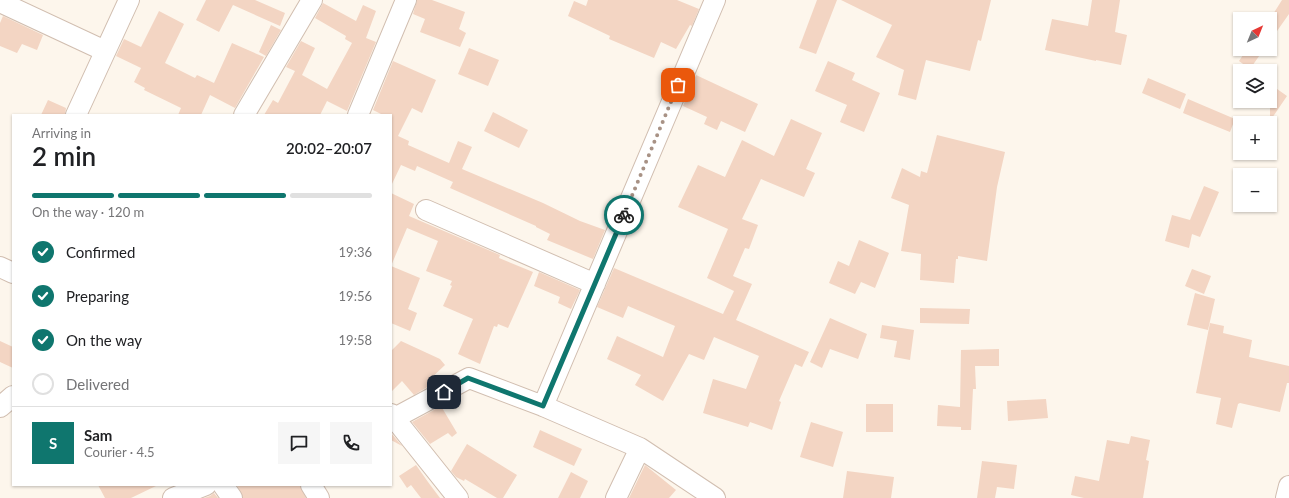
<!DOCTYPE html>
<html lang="en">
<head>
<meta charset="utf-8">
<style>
	body { margin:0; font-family:Lato,sans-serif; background:#f6f6f6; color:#202124; height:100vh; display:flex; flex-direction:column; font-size:15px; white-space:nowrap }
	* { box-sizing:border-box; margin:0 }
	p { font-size:13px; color:#757577 }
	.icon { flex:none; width:22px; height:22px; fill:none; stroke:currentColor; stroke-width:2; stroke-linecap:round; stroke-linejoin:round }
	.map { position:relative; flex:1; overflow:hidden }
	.drawer { position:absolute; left:12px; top:114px; width:380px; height:372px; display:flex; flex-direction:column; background:#fff; border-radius:0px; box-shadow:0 1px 3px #0004 }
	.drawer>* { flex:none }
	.needle { width:26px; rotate:43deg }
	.tools { position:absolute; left:1233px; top:12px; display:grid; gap:8px }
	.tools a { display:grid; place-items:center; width:44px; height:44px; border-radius:0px; background:#fff; box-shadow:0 1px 3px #0004; font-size:20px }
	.pin { position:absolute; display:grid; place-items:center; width:34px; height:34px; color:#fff; margin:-17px; border-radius:8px; box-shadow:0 2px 6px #0006 }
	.courier { position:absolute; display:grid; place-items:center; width:40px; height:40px; margin:-20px; border:3px solid #0f766e; border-radius:50%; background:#fff; color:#222; box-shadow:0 1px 5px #0007 }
	.overview em { font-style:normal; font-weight:600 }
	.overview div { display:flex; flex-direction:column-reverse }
	.overview { display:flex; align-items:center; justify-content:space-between; height:68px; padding:0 20px }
	h1 { font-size:26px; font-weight:600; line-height:30px }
	.bar { display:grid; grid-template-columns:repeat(4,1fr); gap:6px 4px; align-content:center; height:48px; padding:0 20px }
	.bar i { height:5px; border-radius:3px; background:#e0e0e0 }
	.bar .selected { background:#0f766e }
	.bar p { grid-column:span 4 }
	.line { display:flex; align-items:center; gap:10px; padding:0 20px; border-top:1px solid #e0e0e0 }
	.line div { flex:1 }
	.round { display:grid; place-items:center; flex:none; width:42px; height:42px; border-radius:0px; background:#f6f6f6 }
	ol { padding:0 20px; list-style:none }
	li { display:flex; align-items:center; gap:12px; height:44px }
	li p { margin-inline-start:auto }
	li .icon { padding:4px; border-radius:50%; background:#0f766e; color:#fff; stroke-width:4 }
	li:last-child { color:#757577 }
	li i { width:22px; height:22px; border:2px solid #e0e0e0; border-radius:50% }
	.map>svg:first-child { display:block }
</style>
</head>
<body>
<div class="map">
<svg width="1289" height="498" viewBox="0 0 1289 498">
	<rect width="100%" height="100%" fill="#fdf6ec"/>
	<!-- building -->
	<path fill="#f3d5c3" d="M206 0H255L285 13 280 26 233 5 219 32 196 20Z
		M417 0H432L465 12 459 29 466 33 460 47 420 32 425 19 413 14Z
		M588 0H677L699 9 692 26 690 25 676 49 661 42 654 58 609 39 610 36 568 16 574 1 586 6Z
		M817 0H837L816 54 799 48Z
		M841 0H991L981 41 978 40 970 71 926 60 916 100 898 95 904 70 876 57 892 25Z
		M1092 0H1120L1115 32 1127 35 1121 65 1096 60V61L1045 50 1052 19 1088 26Z
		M1282 0H1289V14L1270 41V19Z
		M323 3 356 21 363 5 376 11 366 38 376 42 347 111 327 101 320 115H264L273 100 278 103 295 71 286 67 301 41 315 48 302 75 327 89 352 43 345 39 346 36 315 18Z
		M159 11 184 24 165 63 195 78 197 75 214 83 232 43 264 57 235 108 210 95 201 115H178L181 108 144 90 145 88 134 82 141 68 116 56 124 39 141 47Z
		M3 16 43 35 37 50 22 44 17 53 0 46V23Z
		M271 25 281 30 266 56 259 52Z
		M469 48 499 60 488 86 458 74Z
		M1247 49H1264L1250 69 1239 61Z
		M393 61 436 80 422 113 412 108 398 136 409 141 408 145 449 163 458 141 472 147 462 169 543 203 580 221 605 230 593 259 547 240 550 234 536 227V226L450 188 453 182 417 166 415 171 401 165 391 186V115H383L373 110Z
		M828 61 855 73 852 80 880 93 864 132 840 122 847 105 815 91Z
		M696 75 758 104 745 132 721 121 717 130 704 124 707 117 683 106Z
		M1148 78 1186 94 1180 109 1142 93Z
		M1270 84 1287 96 1270 121Z
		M1188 99 1235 119 1230 132 1183 113Z
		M48 100 66 108 65 115H41Z
		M493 112 528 130 519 148 484 131Z
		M791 119 822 133 806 169 815 173 804 197 761 179 742 219 758 225 749 249 745 248 733 276 752 284 736 320 809 352 802 367 795 364 779 401 781 402 772 430 750 422 748 427 703 413 713 379 746 389 759 356 714 337 704 360 689 354 663 401 635 385 641 375 607 359 617 336 663 357 675 326 628 306 623 318 597 307 614 268 723 314 734 291 707 278 728 229 678 207 698 165 725 177 742 140 774 156Z
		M937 135 1005 152 997 187 987 261 958 256V259H956L954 283 920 280 921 254 901 251 909 205 891 198 902 168 920 177 921 171 927 173Z
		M1204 186 1219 192 1200 237 1192 234 1189 248 1165 241 1172 215 1190 220Z
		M391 193 414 204 409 216 500 255 499 258 533 272 508 328 498 324 497 327 494 326 480 364 458 354 473 319 443 306 452 286 450 285 452 281 426 271 438 241 407 228 391 266Z
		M859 240 889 253 875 288 861 282 855 294 829 283 838 261 849 266Z
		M391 266 420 278 408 309 417 313 410 331 391 323Z
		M1192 269 1211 276 1204 294 1185 286Z
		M539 272 580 290 571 309 558 303 560 297 534 286Z
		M1195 293 1215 299 1208 330 1187 325Z
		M920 308 970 309 969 324 920 323Z
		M830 318 867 334 858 359 830 349 822 368 810 362Z
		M1210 323 1224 326 1223 333 1252 340 1249 357 1289 366V383H1287L1280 412 1240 403 1238 404 1232 428 1216 424 1221 398 1196 393Z
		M882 325 914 330 910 360 894 357 897 341 880 338Z
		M0 341 13 347V368L0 362Z
		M401 341 440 359 445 365 427 382 429 386 414 395 402 381 391 392V351Z
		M999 349V366H975L976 389H973L971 430H961V427L937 426 938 405 960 407 961 350Z
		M1046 399 1048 418 1008 421 1007 401Z
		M866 404H893V432H866Z
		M441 406 457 433 452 437 448 433 430 444 412 422Z
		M811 422 843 432 833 467 800 457Z
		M540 430 582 449 574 466 533 447Z
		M391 433 402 446 391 440Z
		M1131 436 1150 440 1146 460 1149 461 1143 498H1084L1071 495 1075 476 1099 481 1107 440 1129 444Z
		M467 444 517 475 503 498H497L465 479 464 481 456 477 451 471Z
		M982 461 1017 465 1014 489 997 487 995 498H977Z
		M416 465 428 482 440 498H421L411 485 407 488 399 476Z
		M645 465 676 490 669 498H629Z
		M847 471 894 477 891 498H843Z
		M571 472 588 481 580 498H558Z
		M98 485H158L131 498H105Z
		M237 485H300L306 498H243Z
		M214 493 218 498H204L210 496Z"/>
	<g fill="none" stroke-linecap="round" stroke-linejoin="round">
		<!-- street casing -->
		<g stroke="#d1beb0" stroke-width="22">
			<path id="street" d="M0 2 105 51
				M76 115 129 0
				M244 115 312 0
				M358 115 406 0
				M426 210 595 284
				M0 267 13 273
				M543 406 715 0
				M0 407 13 396
				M391 414 458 498
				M391 420 469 378 543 406 640 448 715 498
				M223 485 232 498
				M311 485 319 498
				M173 498 206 485
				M616 498 640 448
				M1286 498 1289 486"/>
		</g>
		<!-- street -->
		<use href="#street" stroke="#fff" stroke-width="20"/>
	</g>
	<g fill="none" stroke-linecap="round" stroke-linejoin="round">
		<!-- done -->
		<path stroke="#a89285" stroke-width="4" stroke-dasharray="0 7.2" d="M624 215 678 85"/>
		<!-- route -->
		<path stroke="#0f766e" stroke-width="5" d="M444 392 468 378 543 406 624 215"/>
	</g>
</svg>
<div class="tools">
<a><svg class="needle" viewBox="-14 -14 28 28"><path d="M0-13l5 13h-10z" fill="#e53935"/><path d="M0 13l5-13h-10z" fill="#757577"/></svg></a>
<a><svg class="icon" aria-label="layers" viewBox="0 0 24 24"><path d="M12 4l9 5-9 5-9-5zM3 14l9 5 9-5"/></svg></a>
<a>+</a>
<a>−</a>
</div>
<div class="pin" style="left:678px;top:85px;background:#ea580c"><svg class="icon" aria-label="bag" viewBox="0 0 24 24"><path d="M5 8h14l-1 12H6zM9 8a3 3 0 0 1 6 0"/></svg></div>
<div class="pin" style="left:444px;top:392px;background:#1f2937"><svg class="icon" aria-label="home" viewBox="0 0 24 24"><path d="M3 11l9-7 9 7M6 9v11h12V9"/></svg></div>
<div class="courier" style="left:624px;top:215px"><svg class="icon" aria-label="bike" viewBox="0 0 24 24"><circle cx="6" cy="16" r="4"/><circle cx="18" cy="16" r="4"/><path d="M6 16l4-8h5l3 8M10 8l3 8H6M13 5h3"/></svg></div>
<section class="drawer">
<div class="overview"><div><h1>2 min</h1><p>Arriving in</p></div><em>20:02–20:07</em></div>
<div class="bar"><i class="selected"></i><i class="selected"></i><i class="selected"></i><i></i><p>On the way · 120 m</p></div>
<ol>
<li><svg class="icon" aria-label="check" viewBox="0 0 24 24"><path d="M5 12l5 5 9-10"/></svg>Confirmed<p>19:36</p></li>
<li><svg class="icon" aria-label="check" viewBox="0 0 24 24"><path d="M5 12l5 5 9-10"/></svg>Preparing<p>19:56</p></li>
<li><svg class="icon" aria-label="check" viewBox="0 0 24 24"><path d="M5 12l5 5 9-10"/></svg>On the way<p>19:58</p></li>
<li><i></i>Delivered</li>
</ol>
<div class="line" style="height:72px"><b class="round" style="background:#0f766e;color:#fff">S</b><div><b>Sam</b><p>Courier · 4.5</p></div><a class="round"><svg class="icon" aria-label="chat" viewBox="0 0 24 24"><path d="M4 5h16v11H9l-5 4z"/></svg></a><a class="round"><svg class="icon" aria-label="phone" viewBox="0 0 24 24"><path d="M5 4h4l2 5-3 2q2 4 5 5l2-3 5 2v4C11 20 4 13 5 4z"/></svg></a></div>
</section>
</div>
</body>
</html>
